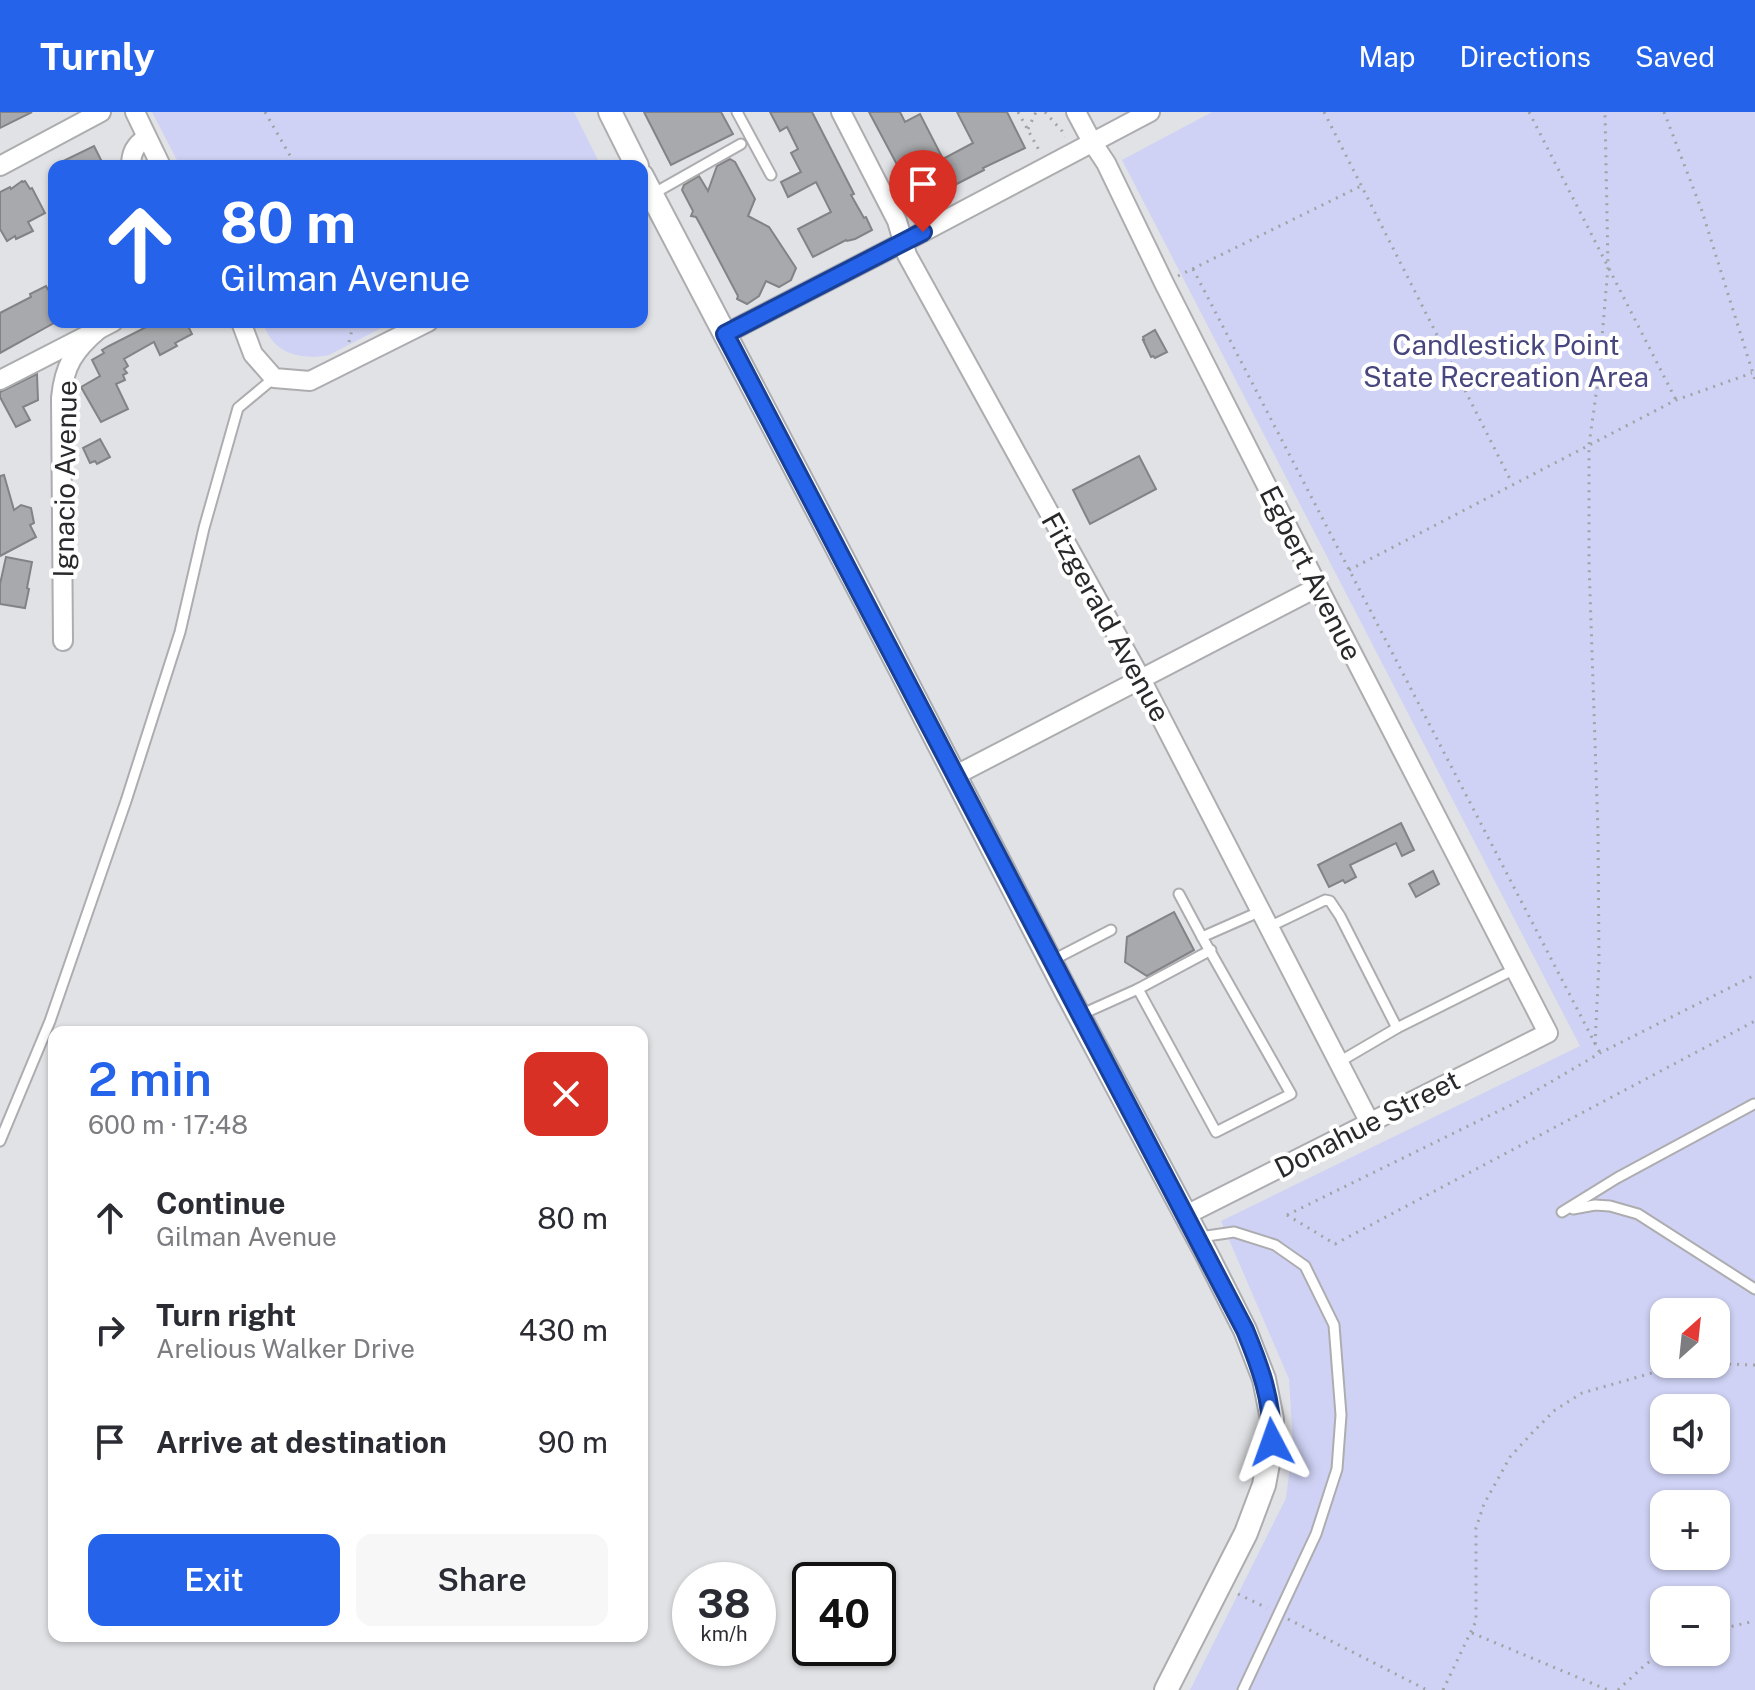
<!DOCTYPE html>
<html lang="en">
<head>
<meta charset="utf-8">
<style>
  body { margin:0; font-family:"Public Sans",sans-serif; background:#f7f7f7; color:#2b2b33; height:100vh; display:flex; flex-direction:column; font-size:30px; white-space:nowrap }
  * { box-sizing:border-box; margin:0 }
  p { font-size:26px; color:#7c7c81 }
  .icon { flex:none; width:44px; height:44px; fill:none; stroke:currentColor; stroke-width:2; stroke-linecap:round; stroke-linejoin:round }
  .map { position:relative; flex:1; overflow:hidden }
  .side { position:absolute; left:48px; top:914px; width:600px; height:616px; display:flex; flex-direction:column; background:#fff; border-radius:16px; box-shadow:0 2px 6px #0004 }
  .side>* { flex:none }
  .banner { position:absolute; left:48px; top:48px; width:600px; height:168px; border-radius:16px; box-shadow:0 2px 6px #0004; background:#2563eb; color:#fff; overflow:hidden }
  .needle { width:52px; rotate:27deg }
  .controls { position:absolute; left:1650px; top:1186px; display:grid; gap:16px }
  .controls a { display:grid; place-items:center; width:80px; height:80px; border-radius:16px; background:#fff; box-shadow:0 2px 6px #0004; font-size:40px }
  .speed { position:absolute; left:672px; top:1450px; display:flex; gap:16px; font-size:40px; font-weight:700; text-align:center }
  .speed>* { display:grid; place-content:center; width:104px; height:104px; border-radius:50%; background:#fff; box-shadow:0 2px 6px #0004; line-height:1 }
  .speed small { font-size:20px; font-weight:400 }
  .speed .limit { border:4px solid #111; border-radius:12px; background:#fff; color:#111 }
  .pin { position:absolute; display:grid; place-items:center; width:68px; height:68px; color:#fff; margin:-82px -34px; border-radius:50% 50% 50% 0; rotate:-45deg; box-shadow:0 0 8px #0007 }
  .pin .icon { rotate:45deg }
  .me { position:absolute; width:88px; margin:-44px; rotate:356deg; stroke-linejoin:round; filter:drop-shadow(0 0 6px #0008) }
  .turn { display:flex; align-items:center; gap:28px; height:168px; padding:0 40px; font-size:36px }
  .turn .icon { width:104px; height:104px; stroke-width:2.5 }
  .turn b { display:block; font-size:56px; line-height:68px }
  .round { display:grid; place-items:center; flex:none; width:84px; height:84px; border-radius:16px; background:#f7f7f7 }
  .headline { display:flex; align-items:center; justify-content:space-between; height:136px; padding:0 40px }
  h1 { font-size:48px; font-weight:600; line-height:60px; color:#2563eb }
  .button { display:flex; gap:16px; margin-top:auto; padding:16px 40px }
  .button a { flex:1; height:92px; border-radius:16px; background:#2563eb; color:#fff; font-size:32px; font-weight:600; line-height:92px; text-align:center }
  .button a+a { background:#f7f7f7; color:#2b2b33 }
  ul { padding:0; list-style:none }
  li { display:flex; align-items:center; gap:24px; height:112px; padding:0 40px }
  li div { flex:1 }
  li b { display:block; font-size:30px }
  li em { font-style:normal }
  header { display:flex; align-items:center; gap:48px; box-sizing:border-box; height:112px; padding:0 40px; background:#2563eb; color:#fff }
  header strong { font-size:38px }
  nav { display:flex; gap:44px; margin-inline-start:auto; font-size:28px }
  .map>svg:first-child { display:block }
  .green { fill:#cfd2f4; fill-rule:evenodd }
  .building { fill:#a8a9ac; stroke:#838386; stroke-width:2 }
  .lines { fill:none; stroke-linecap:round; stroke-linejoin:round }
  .service-casing { stroke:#adadb0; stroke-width:13 }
  .minor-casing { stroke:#adadb0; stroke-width:22 }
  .tertiary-casing { stroke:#adadb0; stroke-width:26 }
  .path { stroke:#a2a3a5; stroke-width:3; stroke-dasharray:2 6; stroke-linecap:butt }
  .service { stroke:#fff; stroke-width:9 }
  .minor { stroke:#fff; stroke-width:18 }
  .tertiary { stroke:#fff; stroke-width:22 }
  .route-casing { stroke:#184099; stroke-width:20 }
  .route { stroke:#2563eb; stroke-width:14 }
  .labels { text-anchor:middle; stroke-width:8; stroke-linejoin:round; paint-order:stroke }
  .park-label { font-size:28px; fill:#47467e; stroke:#fff }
  .street-label { font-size:28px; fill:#29292b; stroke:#fff }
</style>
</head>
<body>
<header>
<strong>Turnly</strong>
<nav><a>Map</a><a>Directions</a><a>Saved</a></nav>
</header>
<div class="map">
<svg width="1755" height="1578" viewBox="0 0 1755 1578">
  <rect width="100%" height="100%" fill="#e1e2e5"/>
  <g class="green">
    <path d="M152 0H574L601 54H180Z"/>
    <path d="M1212 0H1755V1578H1190L1286 1386 1293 1331 1289 1267 1221 1109 1580 934 1122 48ZM1664 1200H1716V1252H1664ZM1664 1296H1716V1348H1664ZM1664 1392H1716V1444H1664ZM1664 1488H1716V1540H1664Z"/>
    <path d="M262 210H393L329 243C310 247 285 245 272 228 268 223 265 216 262 210Z"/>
  </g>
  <g class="building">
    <path d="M0 0H32L0 16Z"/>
    <path d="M644 0H721L733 22 671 53Z"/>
    <path d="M770 0H812L854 82 851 83 864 106 866 105 872 118 855 127 847 129 846 128 813 145 798 117 831 100 816 70 788 85 781 70 801 60 791 41 798 37 787 15 780 19Z"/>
    <path d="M869 0H900L905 10 920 2 943 47 973 31 957 0H1007L1025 36 983 56 984 58 943 79 944 81 919 94Z"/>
    <path d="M94 34 104 54H53Z"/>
    <path d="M730 47 735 50 755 87 748 104 769 115 796 156 791 168 779 175 766 169 759 184 747 192 737 187 738 184 701 114 696 105 691 104 693 99 682 78 684 73 699 64 708 79 717 54Z"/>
    <path d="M22 69 23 70 25 69 30 77 32 76 45 101 28 110 33 119 16 127 15 124 7 129 0 117V80L10 75 11 77Z"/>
    <path d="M46 174 54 188V211L0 241V201L31 185 30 182Z"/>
    <path d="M156 210H186L192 222 175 231 177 234 160 243 154 230 124 247 128 254 124 257 127 261 123 263 125 268 116 272 128 297 101 310 81 275 100 264 92 248 104 241 102 238 109 234Z"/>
    <path d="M1155 218 1167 240 1155 246 1153 244 1151 245 1143 228H1144L1143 225Z"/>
    <path d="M37 262 38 288 23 295 30 308 16 315 0 285V280Z"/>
    <path d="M100 327 110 345 97 352 95 349 90 351 83 336Z"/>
    <path d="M1139 344 1156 377 1090 412 1073 378Z"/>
    <path d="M4 363 14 398 21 393 31 396 34 411 30 413 36 425 0 444V364Z"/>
    <path d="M6 445 32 450 27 476 29 477 25 496 0 492V472Z"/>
    <path d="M1401 711 1414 738 1402 744 1396 731 1350 753 1356 765 1345 771 1343 768 1329 775 1318 753Z"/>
    <path d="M1433 759 1439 772 1416 785 1409 772Z"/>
    <path d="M1174 800 1194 838 1147 864 1125 850 1127 825Z"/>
  </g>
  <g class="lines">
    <g class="service-casing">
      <g id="service">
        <path d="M737 0 771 63"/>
        <path d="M651 83 741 32"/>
        <path d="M1179 782 1202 825 1261 799"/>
        <path d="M1269 815 1325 788 1330 789 1340 804 1397 916 1339 950"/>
        <path d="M1051 849 1111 818"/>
        <path d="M1138 877 1211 838"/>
        <path d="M1080 903 1138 877 1216 1020 1291 982 1202 825"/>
        <path d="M1397 916 1515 857"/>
        <path d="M0 1029 50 909 126 689 180 520 204 416 238 296 274 266"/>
        <path d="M1573 1097 1595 1093 1610 1094 1638 1102 1755 1177"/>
        <path d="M1562 1100 1617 1066 1754 992"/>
        <path d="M1200 1125 1234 1120 1275 1133 1305 1154 1334 1213 1341 1303 1337 1357 1316 1422 1243 1578"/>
      </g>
    </g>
    <g class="minor-casing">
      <g id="minor">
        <path d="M135 0 161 54"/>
        <path d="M841 0 897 109 907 143 1141 567 1370 1011"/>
        <path d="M1076 0 1092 30 1106 51 1164 171 1318 475 1548 921 1186 1103"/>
        <path d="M0 54 101 0"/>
        <path d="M131 54C131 41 135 33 146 26"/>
        <path d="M241 210 253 242 274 266 310 269 428 210"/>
        <path d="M725 222 923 120 1150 0"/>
        <path d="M0 268 113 210"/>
        <path d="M63 529 61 286C64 254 74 238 99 217"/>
        <path d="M956 663 1318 475"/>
      </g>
    </g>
    <g class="tertiary-casing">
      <g id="tertiary">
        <path d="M610 0 637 54"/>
        <path d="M642 64 867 493 1066 879 1207 1143 1245 1218 1264 1267 1272 1307V1330L1264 1373 1246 1421 1166 1578"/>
      </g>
    </g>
    <g class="path">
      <path d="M265 0 296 54"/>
      <path d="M1018 0 1040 40"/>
      <path d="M1045 0 1062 19 1065 25"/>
      <path d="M1324 0 1512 371"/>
      <path d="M1529 0 1676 288"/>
      <path d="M1664 0 1702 99 1755 268"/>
      <path d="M1028 17 1036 0"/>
      <path d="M1193 157 1600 941"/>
      <path d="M1178 164 1361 74"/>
      <path d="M314 210 331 214 345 210"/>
      <path d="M349 230 352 218 350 210"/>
      <path d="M1349 458 1676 288 1752 261"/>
      <path d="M1595 932 1599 851 1598 720 1589 450V333L1599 261 1608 155 1605 0"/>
      <path d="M1287 1103 1335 1132 1755 909"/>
      <path d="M1287 1103 1515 991 1600 941 1755 863"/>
      <path d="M1238 1482 1267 1496"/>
      <path d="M1288 1507 1427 1578"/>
      <path d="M1716 1518 1755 1509"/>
      <path d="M1472 1521 1608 1578"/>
      <path d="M1443 1578 1476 1509V1416L1484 1392 1510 1345 1533 1320 1555 1298 1582 1281 1659 1259 1727 1252 1755 1253"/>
      <path d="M1618 1578 1645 1553 1664 1539"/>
    </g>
    <use href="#service" class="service"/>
    <use href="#minor" class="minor"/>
    <use href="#tertiary" class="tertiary"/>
  </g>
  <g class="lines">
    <g class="route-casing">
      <path id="route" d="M923 120 725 222 1245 1218C1261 1257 1272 1287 1272 1330"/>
    </g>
    <use href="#route" class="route"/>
  </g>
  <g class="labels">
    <g class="park-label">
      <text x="1506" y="243">Candlestick Point<tspan x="1506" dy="32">State Recreation Area</tspan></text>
    </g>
    <g class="street-label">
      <text transform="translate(65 367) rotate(-89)" y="10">Ignacio Avenue</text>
      <text transform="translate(1311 461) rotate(63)" y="10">Egbert Avenue</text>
      <text transform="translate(1106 505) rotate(61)" y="10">Fitzgerald Avenue</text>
      <text transform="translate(1367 1012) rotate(-27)" y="10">Donahue Street</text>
    </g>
  </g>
</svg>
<div class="controls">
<a><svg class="needle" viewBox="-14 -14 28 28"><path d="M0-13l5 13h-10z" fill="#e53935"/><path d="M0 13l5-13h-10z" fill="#7c7c81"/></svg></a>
<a><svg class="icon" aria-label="sound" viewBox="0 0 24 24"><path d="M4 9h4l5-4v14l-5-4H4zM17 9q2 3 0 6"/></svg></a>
<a>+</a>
<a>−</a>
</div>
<div class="speed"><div>38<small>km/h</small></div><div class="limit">40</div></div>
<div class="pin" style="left:923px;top:120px;background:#d93025"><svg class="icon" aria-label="arrive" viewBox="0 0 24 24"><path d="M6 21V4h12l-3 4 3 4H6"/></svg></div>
<svg class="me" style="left:1272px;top:1330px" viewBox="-20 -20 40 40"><path d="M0-17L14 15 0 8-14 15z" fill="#2563eb" stroke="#fff" stroke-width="4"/></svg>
<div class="banner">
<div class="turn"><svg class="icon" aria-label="ahead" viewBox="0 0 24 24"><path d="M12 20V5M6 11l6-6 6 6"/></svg><div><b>80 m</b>Gilman Avenue</div></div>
</div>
<section class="side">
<div class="headline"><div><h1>2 min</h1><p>600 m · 17:48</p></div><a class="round" style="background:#d93025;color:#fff"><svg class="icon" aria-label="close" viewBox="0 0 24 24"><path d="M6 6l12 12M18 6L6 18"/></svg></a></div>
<ul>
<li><svg class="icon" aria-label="ahead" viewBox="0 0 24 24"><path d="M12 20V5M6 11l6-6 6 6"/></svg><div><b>Continue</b><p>Gilman Avenue</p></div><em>80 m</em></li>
<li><svg class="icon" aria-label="right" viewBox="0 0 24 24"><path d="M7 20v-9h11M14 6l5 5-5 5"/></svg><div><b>Turn right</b><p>Arelious Walker Drive</p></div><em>430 m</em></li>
<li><svg class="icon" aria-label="arrive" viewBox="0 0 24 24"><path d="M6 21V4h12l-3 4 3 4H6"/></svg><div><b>Arrive at destination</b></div><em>90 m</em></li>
</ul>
<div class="button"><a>Exit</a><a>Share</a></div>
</section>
</div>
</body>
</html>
